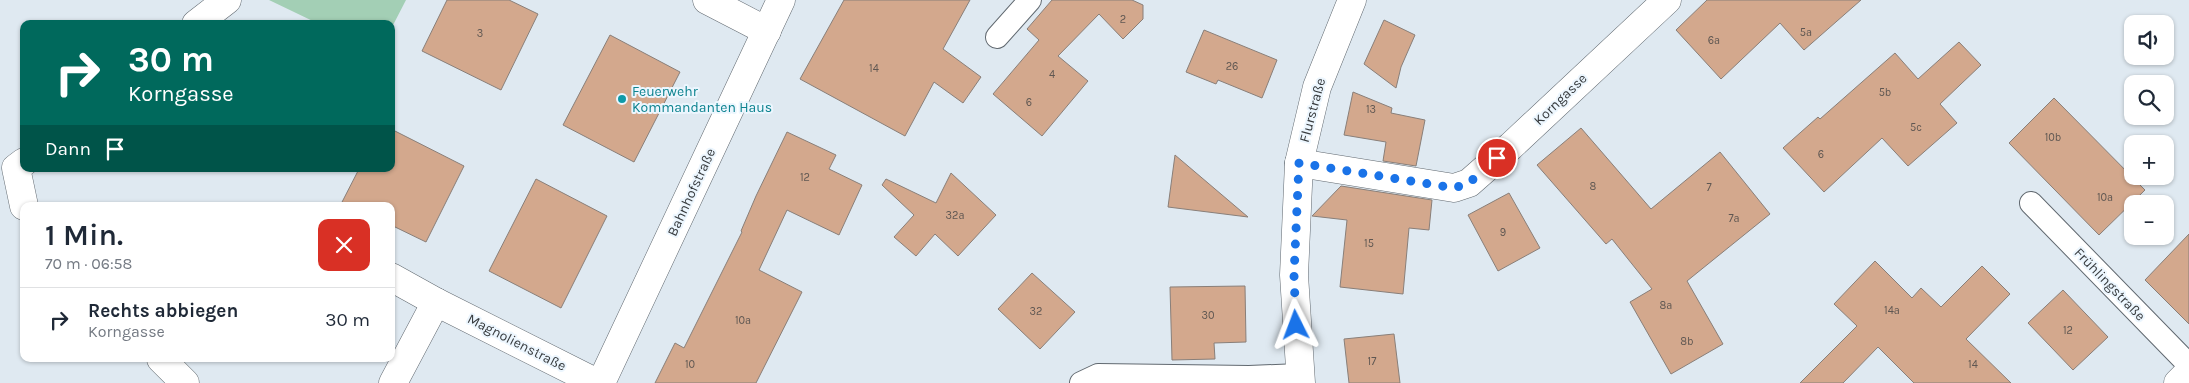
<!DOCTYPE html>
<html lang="de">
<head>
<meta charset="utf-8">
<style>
  body { margin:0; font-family:Karla,sans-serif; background:#f2f2f3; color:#1f2937; height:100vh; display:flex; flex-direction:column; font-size:19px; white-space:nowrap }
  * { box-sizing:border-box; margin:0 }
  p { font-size:16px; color:#747a83 }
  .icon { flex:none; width:28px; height:28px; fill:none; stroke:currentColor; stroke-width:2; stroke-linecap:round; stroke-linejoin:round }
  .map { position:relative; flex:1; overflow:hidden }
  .sheet { position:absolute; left:20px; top:202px; width:375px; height:160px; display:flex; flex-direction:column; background:#fff; border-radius:10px; box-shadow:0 1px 4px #0004 }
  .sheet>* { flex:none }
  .hud { position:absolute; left:20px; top:20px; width:375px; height:152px; border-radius:10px; box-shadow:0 1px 4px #0004; background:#00695c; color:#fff; overflow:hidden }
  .controls { position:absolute; left:2124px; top:15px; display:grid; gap:10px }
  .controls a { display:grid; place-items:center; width:50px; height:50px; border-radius:10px; background:#fff; box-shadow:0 1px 4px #0004; font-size:25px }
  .pin { position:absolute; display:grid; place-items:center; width:42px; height:42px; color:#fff; margin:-21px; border:2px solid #fff; border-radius:50%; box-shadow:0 1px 5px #0007 }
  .me { position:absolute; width:55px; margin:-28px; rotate:357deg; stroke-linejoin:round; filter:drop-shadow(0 0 4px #0008) }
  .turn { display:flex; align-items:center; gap:18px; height:105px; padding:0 25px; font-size:22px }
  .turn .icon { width:65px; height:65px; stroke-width:2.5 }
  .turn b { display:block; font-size:35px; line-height:42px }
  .then { display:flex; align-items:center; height:48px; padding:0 25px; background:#0003; gap:10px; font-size:19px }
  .round { display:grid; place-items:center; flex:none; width:52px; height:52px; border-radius:10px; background:#f2f2f3 }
  .head { display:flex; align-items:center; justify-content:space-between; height:85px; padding:0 25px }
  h1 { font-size:30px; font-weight:600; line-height:38px }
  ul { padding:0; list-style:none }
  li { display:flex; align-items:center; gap:15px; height:65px; padding:0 25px; border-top:1px solid #e0e1e3 }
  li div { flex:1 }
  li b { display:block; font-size:19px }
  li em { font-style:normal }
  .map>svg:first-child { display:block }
  .green { fill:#a3cfb5 }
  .building { fill:#d3a88d; stroke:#897f79 }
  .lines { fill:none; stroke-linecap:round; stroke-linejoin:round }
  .service-casing { stroke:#616970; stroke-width:24 }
  .minor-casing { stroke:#616970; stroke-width:29 }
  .tertiary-casing { stroke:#616970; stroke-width:29 }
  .service { stroke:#fff; stroke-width:22 }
  .minor { stroke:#fff; stroke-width:28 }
  .tertiary { stroke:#fff; stroke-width:28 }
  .route { stroke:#1a73e8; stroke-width:9; stroke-dasharray:0 16.2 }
  .culture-dot { fill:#0f9aa8; stroke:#ecf6fe; stroke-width:2 }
  .labels { text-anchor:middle; stroke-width:4; stroke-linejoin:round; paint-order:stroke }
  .number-label { font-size:11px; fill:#5f5752 }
  .culture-label { font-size:14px; fill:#0d838f; stroke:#ecf6fe; text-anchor:start }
  .street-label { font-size:14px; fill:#383c3f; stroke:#ecf6fe }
</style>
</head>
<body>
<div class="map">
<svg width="2189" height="383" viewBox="0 0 2189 383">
  <rect width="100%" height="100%" fill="#dfe9f1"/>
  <path class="green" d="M269 0H406L391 29V24H319Z"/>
  <g class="building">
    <path d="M447 0H509L538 14 501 90 422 51Z"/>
    <path d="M844 0H970L943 49 981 77 963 103 934 82 905 136 800 79Z"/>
    <path d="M1052 0H1132L1143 5V19L1123 39 1099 14 1058 56 1088 81 1042 136 993 94 1039 40 1027 29Z"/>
    <path d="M1707 0H1861L1804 50 1780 23 1721 79 1676 30Z"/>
    <path d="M1384 20 1415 35 1401 67 1396 88 1364 64Z"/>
    <path d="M1204 30 1277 60 1262 98 1218 80 1216 84 1186 72Z"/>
    <path d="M610 35 680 72 634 162 563 125Z"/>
    <path d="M1959 42 1981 65 1940 104 1957 123 1908 166 1882 138 1824 192 1783 148 1818 117 1820 119 1895 53 1918 79Z"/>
    <path d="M1353 92 1392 108 1391 113 1425 120 1416 166 1383 161 1386 142 1344 135Z"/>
    <path d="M2054 98 2145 190 2099 235 2009 143Z"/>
    <path d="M1581 128 1651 209 1720 152 1770 214 1687 281 1723 344 1671 374 1630 302 1652 289 1612 239 1606 244 1537 165Z"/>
    <path d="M391 129 464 166 426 242 391 225V206H340L359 169H391Z"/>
    <path d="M787 132 836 155 829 169 862 185 839 235 787 210 759 270 802 292 756 383H655L675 343 684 348 742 232 741 231 756 196Z"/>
    <path d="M1175 155 1248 217 1168 207Z"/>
    <path d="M951 173 996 215 958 256 935 234 916 256 894 237 914 215 882 185 886 179 936 203Z"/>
    <path d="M536 179 607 216 561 308 489 271Z"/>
    <path d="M1341 186 1432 200 1429 230 1409 228 1403 294 1340 287 1347 220 1312 216Z"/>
    <path d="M1509 193 1540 248 1498 271 1468 215Z"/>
    <path d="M2189 234V324L2145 280Z"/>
    <path d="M1875 261 1912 298 1921 288 1941 307 1982 266 2010 294 1966 339 2011 383H1914L1878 347 1843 383H1800L1857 326 1834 304Z"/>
    <path d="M1032 273 1075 312 1040 349 998 309Z"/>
    <path d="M1245 286 1246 342 1214 343 1215 359 1172 360 1170 287Z"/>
    <path d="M2063 290 2108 337 2073 370 2028 323Z"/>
    <path d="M1394 334 1400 383H1349L1344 339Z"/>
  </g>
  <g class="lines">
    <g class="service-casing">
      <g id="service">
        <path d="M997 37 1030 0"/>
        <path d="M2031 203 2189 365"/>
        <path d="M1081 383 1098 375 1249 377 1299 375"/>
      </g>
    </g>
    <g class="minor-casing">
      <g id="minor">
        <path d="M707 0 767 31"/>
        <path d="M196 24 227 0"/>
        <path d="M24 162 16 168 24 206"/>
        <path d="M1299 163 1454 188 1469 183 1511 146 1667 0"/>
        <path d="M391 277 436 302"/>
        <path d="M161 359 185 383"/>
        <path d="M393 383 436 302 597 383"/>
        <path d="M1301 383 1294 275 1299 163 1317 87 1352 0"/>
        <path d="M2178 383 2189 372"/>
      </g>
    </g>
    <g class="tertiary-casing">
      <path id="tertiary" d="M601 383 781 0"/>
    </g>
    <use href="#service" class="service"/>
    <use href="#minor" class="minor"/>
    <use href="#tertiary" class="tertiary"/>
  </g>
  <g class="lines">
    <path class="route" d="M1296 325 1294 275 1299 163 1454 188 1469 183 1497 158"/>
  </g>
  <circle class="culture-dot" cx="622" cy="99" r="5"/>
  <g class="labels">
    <g class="number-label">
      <text x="1123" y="23">2</text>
      <text x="1806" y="36">5a</text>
      <text x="480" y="37">3</text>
      <text x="1714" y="44">6a</text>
      <text x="1232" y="70">26</text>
      <text x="874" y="72">14</text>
      <text x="1052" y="78">4</text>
      <text x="1885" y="96">5b</text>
      <text x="1029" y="106">6</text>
      <text x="1371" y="113">13</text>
      <text x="1916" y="131">5c</text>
      <text x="2053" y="141">10b</text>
      <text x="1821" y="158">6</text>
      <text x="805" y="181">12</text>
      <text x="1593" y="190">8</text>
      <text x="1709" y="191">7</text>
      <text x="2105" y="201">10a</text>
      <text x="955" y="219">32a</text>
      <text x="1734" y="222">7a</text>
      <text x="1503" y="236">9</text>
      <text x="1369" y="247">15</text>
      <text x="1666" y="309">8a</text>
      <text x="1892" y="314">14a</text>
      <text x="1036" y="315">32</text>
      <text x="1208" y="319">30</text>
      <text x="743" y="324">10a</text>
      <text x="2068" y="334">12</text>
      <text x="1687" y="345">8b</text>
      <text x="1372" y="365">17</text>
      <text x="690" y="368">10</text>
      <text x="1973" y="368">14</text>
    </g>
    <g class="culture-label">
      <text x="632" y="96">Feuerwehr<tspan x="632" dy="16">Kommandanten Haus</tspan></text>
    </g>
    <g class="street-label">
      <text transform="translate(1560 99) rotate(-44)" y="5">Korngasse</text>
      <text transform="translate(1312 110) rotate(-75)" y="5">Flurstraße</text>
      <text transform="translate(691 192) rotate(-65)" y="5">Bahnhofstraße</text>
      <text transform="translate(2110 284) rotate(46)" y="5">Frühlingstraße</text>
      <text transform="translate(517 342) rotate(27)" y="5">Magnolienstraße</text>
    </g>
  </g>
</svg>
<div class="controls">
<a><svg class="icon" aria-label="sound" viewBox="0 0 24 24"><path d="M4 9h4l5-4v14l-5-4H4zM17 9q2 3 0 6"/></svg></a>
<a><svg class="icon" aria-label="search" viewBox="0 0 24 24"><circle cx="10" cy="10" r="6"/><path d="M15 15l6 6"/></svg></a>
<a>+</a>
<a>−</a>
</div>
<div class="pin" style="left:1497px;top:158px;background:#d93025"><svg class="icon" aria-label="arrive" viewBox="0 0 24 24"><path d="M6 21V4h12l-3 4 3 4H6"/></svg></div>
<svg class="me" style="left:1296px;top:325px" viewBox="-20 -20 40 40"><path d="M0-17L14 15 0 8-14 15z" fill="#1a73e8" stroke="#fff" stroke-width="4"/></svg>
<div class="hud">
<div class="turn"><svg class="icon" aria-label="right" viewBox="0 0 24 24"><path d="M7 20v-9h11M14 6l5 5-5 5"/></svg><div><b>30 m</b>Korngasse</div></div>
<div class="then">Dann<svg class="icon" aria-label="arrive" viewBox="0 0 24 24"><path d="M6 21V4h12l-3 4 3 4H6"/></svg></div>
</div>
<section class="sheet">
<div class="head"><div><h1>1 Min.</h1><p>70 m · 06:58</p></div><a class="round" style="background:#d93025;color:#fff"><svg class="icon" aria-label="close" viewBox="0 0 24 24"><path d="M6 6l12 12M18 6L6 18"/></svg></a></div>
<ul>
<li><svg class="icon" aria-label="right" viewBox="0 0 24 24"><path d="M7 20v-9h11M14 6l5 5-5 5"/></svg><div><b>Rechts abbiegen</b><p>Korngasse</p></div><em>30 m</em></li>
</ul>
</section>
</div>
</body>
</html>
